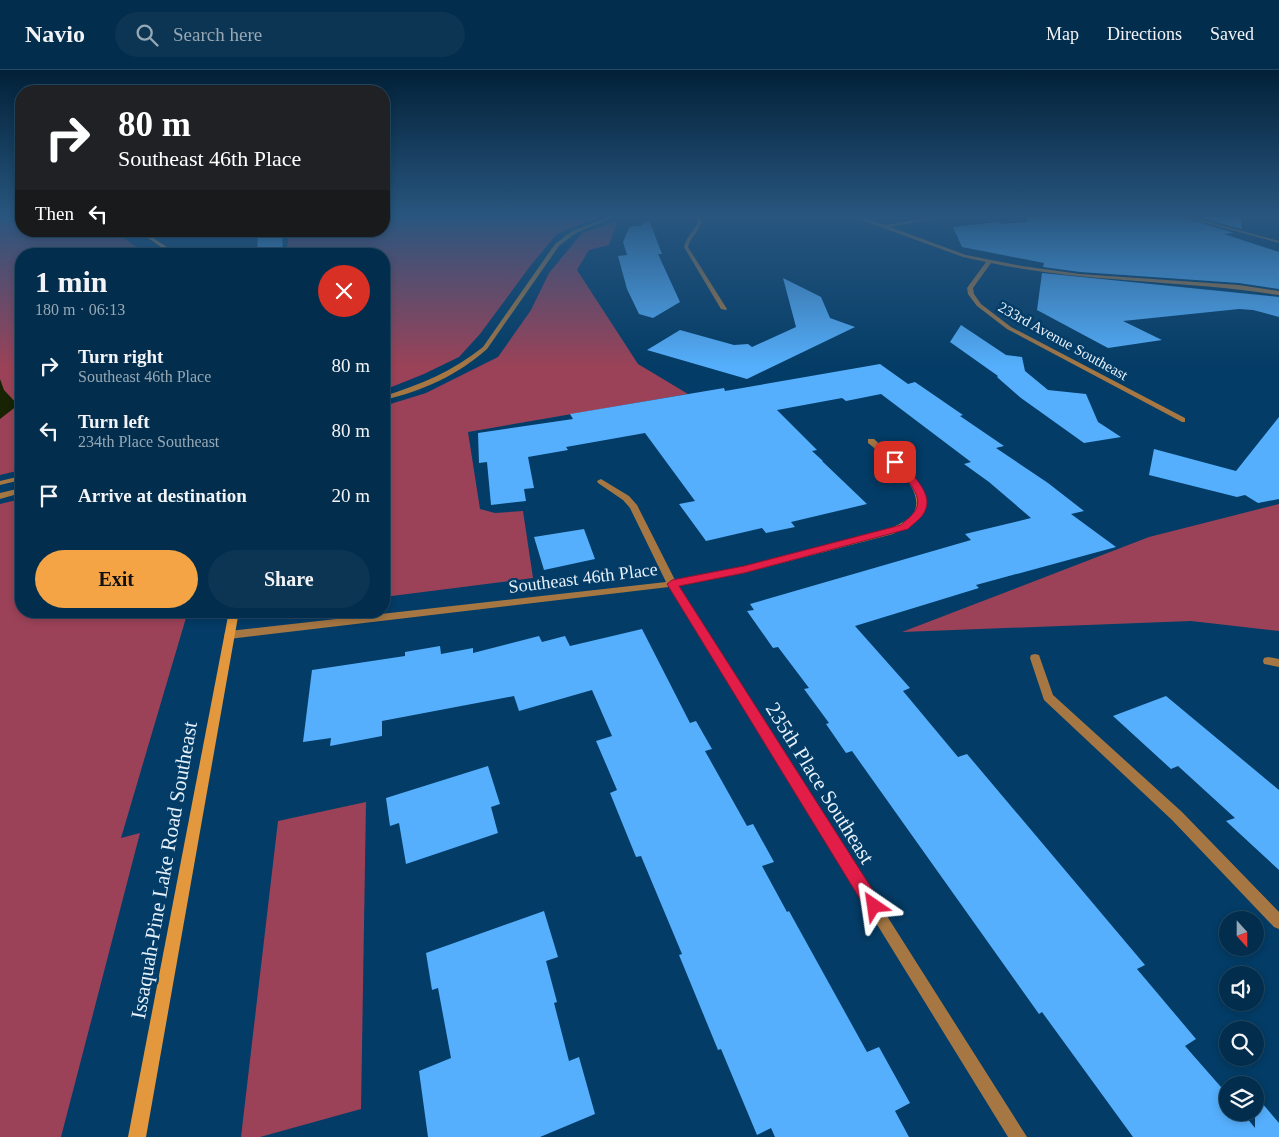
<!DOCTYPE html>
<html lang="en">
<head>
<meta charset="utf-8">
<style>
  body { margin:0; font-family:"Times New Roman",serif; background:#0c3553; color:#f1f3f6; height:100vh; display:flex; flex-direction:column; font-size:19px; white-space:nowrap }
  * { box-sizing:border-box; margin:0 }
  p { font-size:16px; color:#96a8b5 }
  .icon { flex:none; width:28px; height:28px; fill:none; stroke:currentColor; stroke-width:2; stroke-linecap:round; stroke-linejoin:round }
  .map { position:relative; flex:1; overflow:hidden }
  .drawer { position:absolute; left:15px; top:178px; width:375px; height:370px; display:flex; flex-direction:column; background:#022d4c; border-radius:20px; box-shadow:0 2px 8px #0003,0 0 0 1px #234964 }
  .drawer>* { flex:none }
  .banner { position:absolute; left:15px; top:15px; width:375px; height:152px; border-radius:20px; box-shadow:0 2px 8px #0003,0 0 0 1px #234964; background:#202124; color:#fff; overflow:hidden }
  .needle { width:32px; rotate:159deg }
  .fabs { position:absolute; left:1219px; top:841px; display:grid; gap:10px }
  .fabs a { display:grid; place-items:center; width:45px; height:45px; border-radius:50%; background:#022d4c; box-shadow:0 2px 8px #0003,0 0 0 1px #234964; font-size:25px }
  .pin { position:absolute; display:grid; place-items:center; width:42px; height:42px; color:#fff; margin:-21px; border-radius:10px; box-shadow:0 2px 8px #0006 }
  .me { position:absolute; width:55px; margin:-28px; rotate:328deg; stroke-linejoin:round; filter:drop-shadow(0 0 4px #0008) }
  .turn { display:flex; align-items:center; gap:18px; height:105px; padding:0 20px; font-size:22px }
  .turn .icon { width:65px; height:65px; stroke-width:2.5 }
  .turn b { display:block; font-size:35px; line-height:42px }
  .then { display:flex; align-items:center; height:48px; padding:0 20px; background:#0003; gap:10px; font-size:19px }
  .round { display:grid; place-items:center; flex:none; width:52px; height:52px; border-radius:26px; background:#0c3553 }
  .summary { display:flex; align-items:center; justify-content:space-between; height:85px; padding:0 20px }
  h1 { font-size:30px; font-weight:700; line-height:38px }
  .action { display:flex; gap:10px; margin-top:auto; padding:10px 20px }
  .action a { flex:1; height:58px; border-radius:30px; background:#f4a444; color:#111; font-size:20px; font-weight:700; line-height:58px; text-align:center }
  .action a+a { background:#0c3553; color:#f1f3f6 }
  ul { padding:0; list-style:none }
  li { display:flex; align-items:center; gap:15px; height:65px; padding:0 20px }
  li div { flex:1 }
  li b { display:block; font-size:19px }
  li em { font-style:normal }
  header { display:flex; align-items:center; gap:30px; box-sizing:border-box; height:70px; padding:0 25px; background:#022d4c; border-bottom:1px solid #234964 }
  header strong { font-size:24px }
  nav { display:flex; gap:28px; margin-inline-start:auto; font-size:18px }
  .search { width:350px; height:45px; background:#0c3553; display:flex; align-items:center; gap:12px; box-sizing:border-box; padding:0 18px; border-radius:28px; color:#96a8b5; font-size:19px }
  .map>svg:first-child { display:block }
  .green { fill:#9b4258 }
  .water { fill:#172302 }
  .building { fill:#55affc }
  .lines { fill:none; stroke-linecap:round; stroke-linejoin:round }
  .minor { fill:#a67743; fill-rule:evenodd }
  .secondary { fill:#e3983d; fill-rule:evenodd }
  .route { fill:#e11d48; stroke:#92132f }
  .labels { text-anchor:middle; stroke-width:5; stroke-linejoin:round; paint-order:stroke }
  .far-street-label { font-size:15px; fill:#e5f0fa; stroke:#033c66 }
  .street-label { font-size:18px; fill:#e5f0fa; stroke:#033c66 }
  .near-street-label { font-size:21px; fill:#e5f0fa; stroke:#033c66 }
</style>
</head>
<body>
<header>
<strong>Navio</strong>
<div class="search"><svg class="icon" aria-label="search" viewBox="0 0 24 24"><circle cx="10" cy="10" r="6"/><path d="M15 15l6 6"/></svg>Search here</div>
<nav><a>Map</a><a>Directions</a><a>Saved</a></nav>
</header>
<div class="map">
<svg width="1279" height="1067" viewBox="0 0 1279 1067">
  <rect width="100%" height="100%" fill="#033c66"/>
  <g class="green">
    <path d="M0 147H21V161H114L146 184H21V400L0 405Z"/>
    <path d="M384 147H600L557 164 531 195 480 264 459 287 424 304 384 320V184H286L288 171 287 161H315L317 168H339L333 161H384Z"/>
    <path d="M618 150 609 175 589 180 577 200 638 294 688 324 468 362 480 439 495 443 523 441 533 508 384 527V336L426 323 498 287 531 240 549 203 582 163Z"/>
    <path d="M21 429V541H188L121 768 140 763 61 1067H0V434Z"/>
    <path d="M1279 434V561L1191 551 902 562 1149 467Z"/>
    <path d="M366 732 361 1039 260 1067H241L278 751Z"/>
  </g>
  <path class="water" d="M0 309 4 320 18 335 0 349Z"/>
  <g class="building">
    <path d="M1028 147H1181L1234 163 1224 164 1279 182V219L1239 213 1080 202 1043 197 1044 193 962 177 953 157 998 152 1004 154 1027 152Z"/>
    <path d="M1199 147H1241L1242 159Z"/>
    <path d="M649 150 662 184H658L680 232 653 248 639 244 627 219 618 186 627 185 623 172 629 158 632 156H640Z"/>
    <path d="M258 161H282L283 184H257Z"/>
    <path d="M1042 203 1279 227V247L1253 240 1239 239 1123 251 1162 270 1108 278 1037 240Z"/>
    <path d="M783 208 821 227 830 248 855 257 747 309 647 280 680 260 734 275 748 274 752 277 796 257Z"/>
    <path d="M961 255 1006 285 1022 287 1025 301 1048 320 1086 324 1098 352 1121 367 1084 373 1021 328 997 307 998 306 950 272Z"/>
    <path d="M880 294 908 314 915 312 963 345 960 346 1004 376 996 378 1048 413 1084 441 1071 444 1116 477 976 515 979 518 855 556 910 618 903 621 958 687 967 684 1145 895 1137 899 1196 969 1185 976 1228 1025V1042H1242L1255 1058V1025L1279 1053V1067H1133L1042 942 1039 944 852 681 846 683 826 654 829 653 804 619 809 618 778 577 773 578 747 541 754 540 750 534 971 470 965 464 1031 448 989 412 964 394 971 392 881 324 846 331 842 328 777 340 817 380 812 381 823 391H822L867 434 791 452 795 457 766 463 762 458 706 471 679 434 695 431 645 363 566 377 568 380 528 387 534 418 524 419 526 431 491 435 487 392 479 393 478 363 573 349 570 344 724 318 725 321Z"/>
    <path d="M1279 347V429L1258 433 1245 425 1237 427 1149 405 1154 379 1236 401Z"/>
    <path d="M584 459 595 489 544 500 534 467Z"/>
    <path d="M642 559 690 653 696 651 712 679 705 681 747 756 753 754 774 792 762 796 787 842 789 841 867 982 879 977 910 1033 895 1041 909 1067H775L771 1058 757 1065 721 979 718 980 679 885 682 884 641 786 636 787 610 723 617 720 596 671 612 666 592 620 519 641 514 626 382 651V666L330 676 331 668 303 672 312 600 405 586V582L440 576 441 584 473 578V583L539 566 542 572 565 566 570 576Z"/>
    <path d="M1166 626 1279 720V800L1226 751 1235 748 1178 696 1171 699 1113 646Z"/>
    <path d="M488 696 500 734 491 737 498 763 406 794 399 753 390 756 386 728Z"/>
    <path d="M544 841 558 887 546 891 557 932 554 933 569 991 579 987 595 1044 540 1067H428L419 1001 451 988 438 918 432 920 426 883Z"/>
  </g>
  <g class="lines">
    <g class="minor">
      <path d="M608 147H615L576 163 559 176 487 279C458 305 422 321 384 330V326C420 315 453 301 483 277L555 174 572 161Z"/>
      <path d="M695 147H699L702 151C700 161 690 167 688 177L727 239 726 240 721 239 684 177C686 167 695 161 698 151Z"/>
      <path d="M853 147H860L885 155 933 147H944L890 157 966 185 1022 196 1080 204 1239 215 1279 221V225C1183 210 1087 213 991 193L973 218 974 224 981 234 1011 257 1185 348V352H1182L1007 259 977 236 968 224 967 218 986 192 963 187Z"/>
      <path d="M1183 147H1191L1279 171V173Z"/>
      <path d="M868 369H874C889 383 938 420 922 444 914 454 904 458 893 464L744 503 678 516 1027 1067H1008L669 517 229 569 224 565 229 561 666 512 630 438 623 430 598 413 597 411 601 409 629 426 637 435 675 510 744 497 887 460C896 455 911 451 915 440 924 416 884 386 868 373Z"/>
      <path d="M21 406V410L0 415V411Z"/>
      <path d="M21 418V423L0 429V423Z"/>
      <path d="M1035 584 1039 585 1040 588 1053 625 1182 742 1279 842V859L1274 857 1172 750 1044 630 1030 588 1031 585Z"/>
      <path d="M1268 587 1279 589V597L1264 594 1263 591 1264 588Z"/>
    </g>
    <g class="secondary">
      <path d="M138 161H143L177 184H171Z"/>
      <path d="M229 541H239L146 1067H128Z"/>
    </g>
  </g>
  <linearGradient id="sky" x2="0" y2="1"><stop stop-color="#022138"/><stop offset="0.49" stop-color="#28567f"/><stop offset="1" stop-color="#28567f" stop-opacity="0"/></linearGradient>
  <rect width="1279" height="297" fill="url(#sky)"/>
  <path class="route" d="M892 390H898C908 400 932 421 926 438 924 447 914 453 908 459L744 503 679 516 879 830 882 836 879 842 874 844 868 842 667 514 672 510 744 496 901 455C906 450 914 445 917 437 922 422 901 404 892 394Z"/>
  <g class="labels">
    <g class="far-street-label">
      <text transform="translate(1063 271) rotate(29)" y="5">233rd Avenue Southeast</text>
    </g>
    <g class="street-label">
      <text transform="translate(583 508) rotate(-7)" y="6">Southeast 46th Place</text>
    </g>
    <g class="near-street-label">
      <text transform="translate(820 713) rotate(58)" y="7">235th Place Southeast</text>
      <text transform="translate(164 800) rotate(-80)" y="7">Issaquah-Pine Lake Road Southeast</text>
    </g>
  </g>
</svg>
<div class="fabs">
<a><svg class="needle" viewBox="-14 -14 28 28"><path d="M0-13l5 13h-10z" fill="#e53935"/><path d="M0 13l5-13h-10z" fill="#96a8b5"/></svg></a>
<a><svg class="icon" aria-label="sound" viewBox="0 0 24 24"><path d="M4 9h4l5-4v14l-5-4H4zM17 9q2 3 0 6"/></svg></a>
<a><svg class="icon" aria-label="search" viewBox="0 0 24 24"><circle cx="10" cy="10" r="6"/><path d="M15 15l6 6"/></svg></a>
<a><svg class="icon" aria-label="layers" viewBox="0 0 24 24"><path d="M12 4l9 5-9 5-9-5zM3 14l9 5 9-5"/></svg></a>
</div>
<div class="pin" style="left:895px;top:392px;background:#d93025"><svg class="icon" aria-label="arrive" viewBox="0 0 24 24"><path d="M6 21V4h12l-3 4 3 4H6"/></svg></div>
<svg class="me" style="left:874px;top:836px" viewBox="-20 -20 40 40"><path d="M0-17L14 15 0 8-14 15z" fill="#e11d48" stroke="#fff" stroke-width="4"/></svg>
<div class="banner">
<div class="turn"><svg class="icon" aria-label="right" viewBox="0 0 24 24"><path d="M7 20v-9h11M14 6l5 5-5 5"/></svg><div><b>80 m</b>Southeast 46th Place</div></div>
<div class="then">Then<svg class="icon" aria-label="left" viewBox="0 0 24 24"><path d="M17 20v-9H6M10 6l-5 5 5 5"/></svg></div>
</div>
<section class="drawer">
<div class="summary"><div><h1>1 min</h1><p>180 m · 06:13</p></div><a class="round" style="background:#d93025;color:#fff"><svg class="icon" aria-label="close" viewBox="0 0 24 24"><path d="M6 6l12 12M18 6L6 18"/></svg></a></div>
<ul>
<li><svg class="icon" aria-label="right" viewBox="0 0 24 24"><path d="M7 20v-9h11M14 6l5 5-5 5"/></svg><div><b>Turn right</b><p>Southeast 46th Place</p></div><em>80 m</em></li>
<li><svg class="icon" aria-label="left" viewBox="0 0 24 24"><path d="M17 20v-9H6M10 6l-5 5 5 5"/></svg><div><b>Turn left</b><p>234th Place Southeast</p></div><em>80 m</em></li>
<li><svg class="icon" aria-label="arrive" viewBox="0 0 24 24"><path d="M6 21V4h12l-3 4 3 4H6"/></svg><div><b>Arrive at destination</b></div><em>20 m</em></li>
</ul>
<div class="action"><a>Exit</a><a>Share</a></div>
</section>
</div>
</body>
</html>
